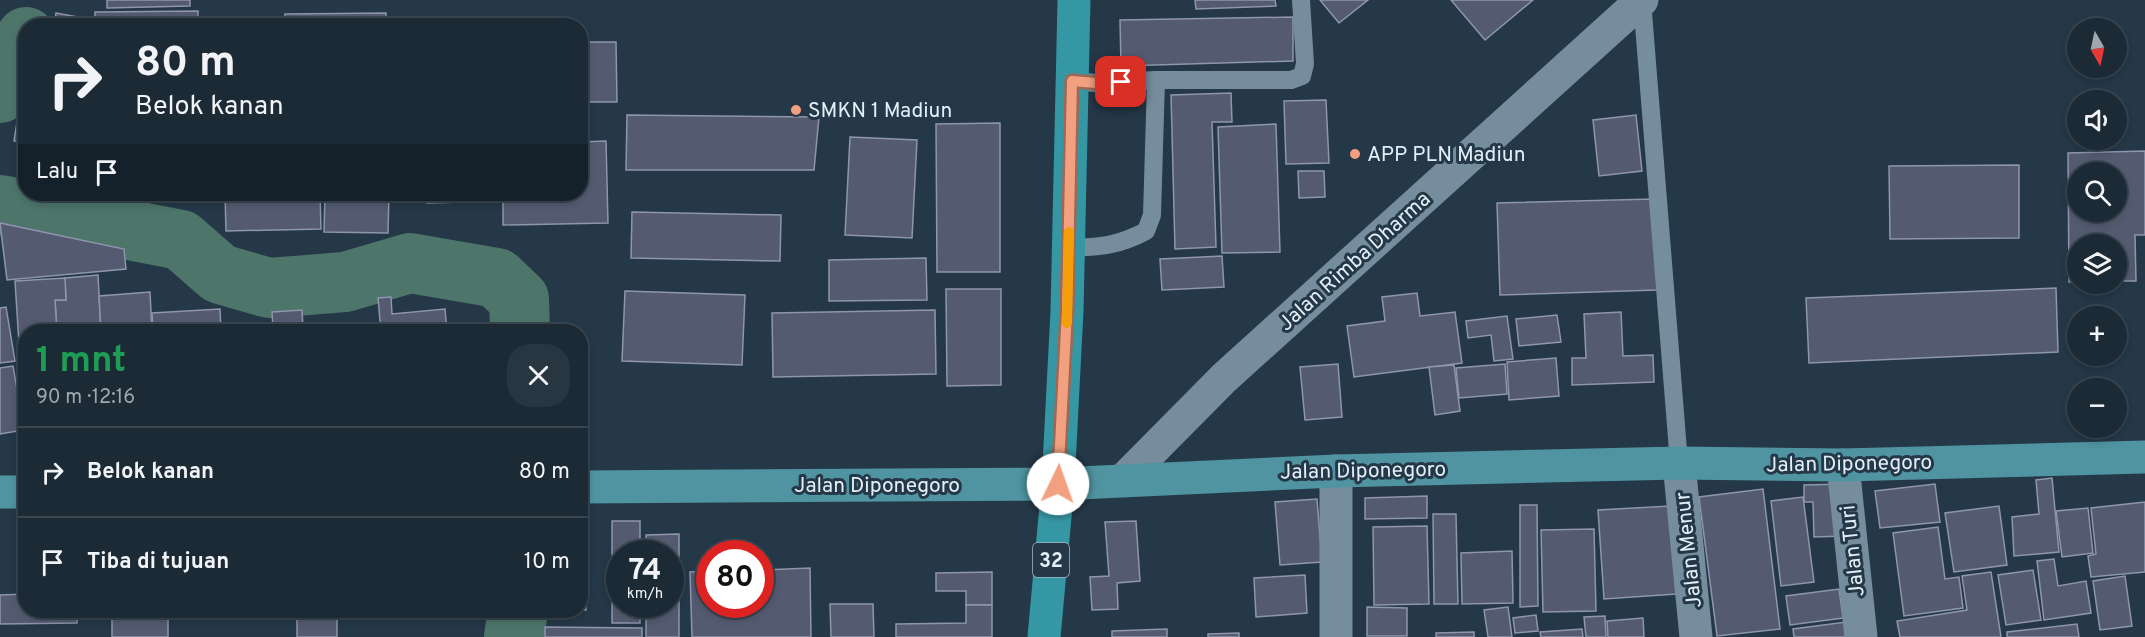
<!DOCTYPE html>
<html lang="id">
<head>
<meta charset="utf-8">
<style>
  body { margin:0; font-family:Overpass,sans-serif; background:#283641; color:#f1f3f6; height:100vh; display:flex; flex-direction:column; font-size:22px; white-space:nowrap }
  * { box-sizing:border-box; margin:0 }
  p { font-size:20px; color:#a0a7ad }
  .icon { flex:none; width:33px; height:33px; fill:none; stroke:currentColor; stroke-width:2; stroke-linecap:round; stroke-linejoin:round }
  .map { position:relative; flex:1; overflow:hidden }
  .details { position:absolute; left:18px; top:324px; width:570px; height:294px; display:flex; flex-direction:column; background:#1b2a35; border-radius:24px; box-shadow:0 3px 9px #0003,0 0 0 2px #394650 }
  .details>* { flex:none }
  .banner { position:absolute; left:18px; top:18px; width:570px; height:183px; border-radius:24px; box-shadow:0 3px 9px #0003,0 0 0 2px #394650; background:#1b2a35; color:#f1f3f6; overflow:hidden }
  .needle { width:39px; rotate:171deg }
  .controls { position:absolute; left:2067px; top:18px; display:grid; gap:12px }
  .controls a { display:grid; place-items:center; width:60px; height:60px; border-radius:50%; background:#1b2a35; box-shadow:0 3px 9px #0003,0 0 0 2px #394650; font-size:30px }
  .speed { position:absolute; left:606px; top:540px; display:flex; gap:12px; font-size:30px; font-weight:700; text-align:center }
  .speed>* { display:grid; place-content:center; width:78px; height:78px; border-radius:50%; background:#1b2a35; box-shadow:0 3px 9px #0003,0 0 0 2px #394650; line-height:1 }
  .speed small { font-size:15px; font-weight:400 }
  .speed .limit { border:9px solid #d22; background:#fff; color:#111 }
  .pin { position:absolute; display:grid; place-items:center; width:51px; height:51px; color:#fff; margin:-26px; border-radius:12px; box-shadow:0 3px 9px #0006 }
  .me { position:absolute; width:66px; margin:-33px; rotate:3deg; stroke-linejoin:round; filter:drop-shadow(0 0 4px #0008) }
  .turn { display:flex; align-items:center; gap:21px; height:126px; padding:0 18px; font-size:27px }
  .turn .icon { width:78px; height:78px; stroke-width:2.5 }
  .turn b { display:block; font-size:42px; line-height:51px }
  .then { display:flex; align-items:center; height:57px; padding:0 18px; background:#0003; gap:12px; font-size:22px }
  .round { display:grid; place-items:center; flex:none; width:63px; height:63px; border-radius:24px; background:#283641 }
  .overview { display:flex; align-items:center; justify-content:space-between; height:102px; padding:0 18px }
  h1 { font-size:36px; font-weight:700; line-height:45px; color:#1e9e55 }
  ul { padding:0; list-style:none }
  li { display:flex; align-items:center; gap:18px; height:90px; padding:0 18px; border-top:2px solid #394650 }
  li div { flex:1 }
  li b { display:block; font-size:22px }
  li em { font-style:normal }
  .map>svg:first-child { display:block }
  .lines { fill:none; stroke-linecap:round; stroke-linejoin:round }
  .river { stroke:#4d756a; stroke-width:60 }
  .building { fill:#545b71; stroke:#8e95ad; stroke-width:1.5; fill-rule:evenodd }
  .lane { stroke:#768d9d; stroke-width:18 }
  .street { stroke:#768d9d; stroke-width:33 }
  .secondary { stroke:#768d9d; stroke-width:33 }
  .primary { stroke:#5093a1; stroke-width:33 }
  .highway { stroke:#3697a4; stroke-width:33 }
  .route-casing { stroke:#9e6854; stroke-width:15 }
  .route { stroke:#f3a081; stroke-width:10 }
  .slow { stroke:#f59e0b; stroke-width:10 }
  .poi-dot { fill:#f3a081; stroke:#243847; stroke-width:2 }
  .labels { text-anchor:middle; stroke-width:6; stroke-linejoin:round; paint-order:stroke }
  .shield { fill:#243847; stroke:#a9b8c3; stroke-width:1.5 }
  .shield-label { font-size:20px; font-weight:bold; fill:#e2eff8 }
  .poi-label { font-size:21px; fill:#e2eff8; stroke:#243847; text-anchor:start }
  .street-label { font-size:21px; fill:#e2eff8; stroke:#243847 }
</style>
</head>
<body>
<div class="map">
<svg width="2145" height="637" viewBox="0 0 2145 637">
  <rect width="100%" height="100%" fill="#243847"/>
  <g class="lines">
    <g class="river">
      <path d="M0 93 26 37"/>
      <path d="M0 205 181 240 220 274 269 288 345 282 410 263 497 278 519 299 520 332"/>
      <path d="M514 637 518 610"/>
    </g>
  </g>
  <g class="building">
    <path d="M107 0H190V6L107 8Z"/>
    <path d="M1195 0H1275L1276 6 1196 9Z"/>
    <path d="M1320 0H1368L1339 23Z"/>
    <path d="M1451 0H1533L1485 40Z"/>
    <path d="M198 11V26H95V12Z"/>
    <path d="M56 13 84 18 83 26H54Z"/>
    <path d="M386 13V26H285V14Z"/>
    <path d="M1293 17V61L1121 66 1120 20Z"/>
    <path d="M580 42H616L617 102H580Z"/>
    <path d="M1231 93 1232 122H1212L1216 247 1175 249 1171 95Z"/>
    <path d="M1326 100 1329 163 1286 164 1284 101Z"/>
    <path d="M20 103 26 104V143L14 141Z"/>
    <path d="M627 115 819 117 814 170H626Z"/>
    <path d="M1636 115 1642 171 1599 176 1593 120Z"/>
    <path d="M1000 123V272H937L936 124Z"/>
    <path d="M1276 124 1280 252 1222 253 1218 127Z"/>
    <path d="M850 137 917 140 912 238 845 235Z"/>
    <path d="M606 141 608 223 503 225V194H580V142Z"/>
    <path d="M2145 151V235H2135L2136 281H2116V244H2078V282H2069L2068 153ZM2078 172H2116V212H2078Z"/>
    <path d="M2019 165V238L1890 239 1889 166Z"/>
    <path d="M1298 171H1324L1325 197 1299 198Z"/>
    <path d="M225 194H320L321 229 226 231Z"/>
    <path d="M325 194H389L388 233 324 232Z"/>
    <path d="M426 194H502V201L427 203Z"/>
    <path d="M1654 199 1657 290 1500 295 1497 203Z"/>
    <path d="M632 212 781 215 780 261 631 258Z"/>
    <path d="M0 223 124 249 126 269 7 280Z"/>
    <path d="M1222 256 1224 287 1162 290 1160 259Z"/>
    <path d="M926 258 927 300 829 301V260Z"/>
    <path d="M98 275 101 332H57L55 300H66L65 278Z"/>
    <path d="M65 278 66 300H55L57 332H26V374L21 375 15 281Z"/>
    <path d="M2056 288 2058 352 1809 363 1806 298Z"/>
    <path d="M946 289H1001V385L947 386Z"/>
    <path d="M625 291 745 295 742 365 622 361Z"/>
    <path d="M150 292 152 332H101L99 296Z"/>
    <path d="M1417 293 1420 316 1455 312 1462 363 1354 377 1347 326 1385 321 1382 297Z"/>
    <path d="M391 297 392 314 445 309 447 332H381L378 298Z"/>
    <path d="M6 307 15 361 0 363V308Z"/>
    <path d="M220 309 221 332H153L152 313Z"/>
    <path d="M302 310 303 328 273 329 272 312Z"/>
    <path d="M935 310 936 374 773 377 772 313Z"/>
    <path d="M1621 312 1623 356 1653 355 1654 382 1572 385V358H1586L1584 314Z"/>
    <path d="M1557 315 1561 342 1519 346 1516 319Z"/>
    <path d="M1507 316 1513 359 1494 361 1491 335 1468 338 1466 321Z"/>
    <path d="M327 326V332H263V330Z"/>
    <path d="M1556 358 1559 396 1509 400 1507 362Z"/>
    <path d="M1338 364 1342 417 1305 420 1300 367Z"/>
    <path d="M1505 364 1507 394 1459 398 1456 368Z"/>
    <path d="M1454 365 1460 411 1435 415 1429 367Z"/>
    <path d="M13 366 24 430 0 434V368Z"/>
    <path d="M2052 478 2059 552 2014 556 2012 517 2039 514 2036 480Z"/>
    <path d="M1843 484 1844 536 1814 537 1813 502H1804V485Z"/>
    <path d="M1935 484 1940 522 1880 528 1875 491Z"/>
    <path d="M1763 489 1780 629 1717 636 1699 497Z"/>
    <path d="M1427 496V518L1365 519V498Z"/>
    <path d="M1803 497 1814 582 1781 586 1771 501Z"/>
    <path d="M1317 499 1322 562 1280 565 1275 502Z"/>
    <path d="M2145 502V572L2091 577 2088 556 2096 554 2091 508Z"/>
    <path d="M1520 505H1537L1538 606 1520 607Z"/>
    <path d="M1670 506 1676 594 1604 599 1598 510Z"/>
    <path d="M1999 506 2007 565 1954 572 1945 513Z"/>
    <path d="M2088 508 2093 553 2062 557 2056 511Z"/>
    <path d="M1433 514H1456L1458 604H1434Z"/>
    <path d="M612 521H640V554H620V604H640V623H612Z"/>
    <path d="M1136 521 1140 581 1117 583 1118 609 1092 610 1090 577 1109 576 1105 522Z"/>
    <path d="M1427 526 1429 604 1374 605 1373 527Z"/>
    <path d="M1938 527 1945 579 1959 577 1963 608 1904 616 1893 533Z"/>
    <path d="M1594 529 1596 611 1543 612 1541 530Z"/>
    <path d="M679 534V637H646V604H670V554H646V535Z"/>
    <rect x="580" y="545" width="6" height="65"/>
    <path d="M1512 551 1513 603 1462 604 1461 553Z"/>
    <path d="M2054 559 2058 586 2086 581 2091 613 2044 620 2037 561Z"/>
    <path d="M810 568 811 637H692L690 572 710 571V604H760V570Z"/>
    <path d="M2033 570 2041 620 2006 625 1998 575Z"/>
    <path d="M992 572V605H966V591H936V573Z"/>
    <path d="M1991 572 2001 637H1900L1897 621 1967 610 1962 576Z"/>
    <path d="M1305 575 1307 613 1256 617 1254 578Z"/>
    <path d="M2125 576 2132 626 2100 630 2093 581Z"/>
    <path d="M1839 589 1843 618 1790 625 1786 596Z"/>
    <path d="M26 594V610H77V623L0 624V595Z"/>
    <path d="M830 604H873L874 637H831Z"/>
    <path d="M966 605H992V637H896V624L966 623Z"/>
    <path d="M1367 607 1407 608V636H1367Z"/>
    <path d="M1508 607 1512 637H1488L1484 610Z"/>
    <rect x="297" y="610" width="40" height="27"/>
    <path d="M168 615V637H112V616Z"/>
    <path d="M1536 615 1538 631 1515 633 1513 618Z"/>
    <path d="M1605 616 1606 637H1586L1584 617Z"/>
    <path d="M1643 618 1644 637H1608L1607 621Z"/>
    <path d="M1846 622 1848 637H1794L1793 629Z"/>
    <path d="M2077 624 2079 637H2007V632Z"/>
    <path d="M545 627 642 628V637H545Z"/>
    <path d="M1167 629V637H1112V631Z"/>
    <path d="M1582 629 1583 637H1541L1540 632Z"/>
    <path d="M1474 632V637H1436V633Z"/>
    <path d="M1239 633V637H1208V634Z"/>
  </g>
  <g class="lines">
    <g class="lane">
      <path d="M1642 0 1679 463"/>
      <path d="M1072 81 1096 83 1156 80H1291L1302 76 1305 64 1301 0"/>
      <path d="M1068 248C1100 247 1118 246 1146 231L1152 215 1156 80"/>
    </g>
    <g class="street">
      <path d="M1679 463 1696 637"/>
      <path d="M1843 465 1861 637"/>
    </g>
    <g class="secondary">
      <path d="M1336 471V637"/>
      <path d="M1123 480 1224 378 1642 0"/>
    </g>
    <g class="primary">
      <path d="M580 487 1058 484 1336 471 1679 463 1843 465 2145 457"/>
      <path d="M0 492H26"/>
    </g>
    <path class="highway" d="M1044 637 1058 484 1067 311 1074 0"/>
  </g>
  <g class="lines">
    <g class="route-casing">
      <path id="route" d="M1058 484 1067 311 1072 81 1096 83 1121 82"/>
    </g>
    <use href="#route" class="route"/>
    <path class="slow" d="M1067 323 1069 232"/>
  </g>
  <g class="poi-dot">
    <circle cx="796" cy="110" r="6"/>
    <circle cx="1355" cy="154" r="6"/>
  </g>
  <g class="labels">
    <rect class="shield" x="1033" y="543" width="36" height="34" rx="4.5"/>
    <g class="shield-label">
      <text x="1051" y="567">32</text>
    </g>
    <g class="poi-label">
      <text x="808" y="117">SMKN 1 Madiun</text>
      <text x="1367" y="161">APP PLN Madiun</text>
    </g>
    <g class="street-label">
      <text transform="translate(1354 261) rotate(-42)" y="7">Jalan Rimba Dharma</text>
      <text transform="translate(1849 463) rotate(-1)" y="7">Jalan Diponegoro</text>
      <text transform="translate(1363 470) rotate(-1)" y="7">Jalan Diponegoro</text>
      <text x="877" y="492">Jalan Diponegoro</text>
      <text transform="translate(1688 550) rotate(-96)" y="7">Jalan Menur</text>
      <text transform="translate(1852 551) rotate(-96)" y="7">Jalan Turi</text>
    </g>
  </g>
</svg>
<div class="controls">
<a><svg class="needle" viewBox="-14 -14 28 28"><path d="M0-13l5 13h-10z" fill="#e53935"/><path d="M0 13l5-13h-10z" fill="#a0a7ad"/></svg></a>
<a><svg class="icon" aria-label="sound" viewBox="0 0 24 24"><path d="M4 9h4l5-4v14l-5-4H4zM17 9q2 3 0 6"/></svg></a>
<a><svg class="icon" aria-label="search" viewBox="0 0 24 24"><circle cx="10" cy="10" r="6"/><path d="M15 15l6 6"/></svg></a>
<a><svg class="icon" aria-label="layers" viewBox="0 0 24 24"><path d="M12 4l9 5-9 5-9-5zM3 14l9 5 9-5"/></svg></a>
<a>+</a>
<a>−</a>
</div>
<div class="speed"><div>74<small>km/h</small></div><div class="limit">80</div></div>
<div class="pin" style="left:1121px;top:82px;background:#d93025"><svg class="icon" aria-label="arrive" viewBox="0 0 24 24"><path d="M6 21V4h12l-3 4 3 4H6"/></svg></div>
<svg class="me" style="left:1058px;top:484px" viewBox="-20 -20 40 40"><circle r="19" fill="#fff"/><path d="M0-13L10 11 0 6-10 11z" fill="#f3a081"/></svg>
<div class="banner">
<div class="turn"><svg class="icon" aria-label="right" viewBox="0 0 24 24"><path d="M7 20v-9h11M14 6l5 5-5 5"/></svg><div><b>80 m</b>Belok kanan</div></div>
<div class="then">Lalu<svg class="icon" aria-label="arrive" viewBox="0 0 24 24"><path d="M6 21V4h12l-3 4 3 4H6"/></svg></div>
</div>
<section class="details">
<div class="overview"><div><h1>1 mnt</h1><p>90 m · 12:16</p></div><a class="round"><svg class="icon" aria-label="close" viewBox="0 0 24 24"><path d="M6 6l12 12M18 6L6 18"/></svg></a></div>
<ul>
<li><svg class="icon" aria-label="right" viewBox="0 0 24 24"><path d="M7 20v-9h11M14 6l5 5-5 5"/></svg><div><b>Belok kanan</b></div><em>80 m</em></li>
<li><svg class="icon" aria-label="arrive" viewBox="0 0 24 24"><path d="M6 21V4h12l-3 4 3 4H6"/></svg><div><b>Tiba di tujuan</b></div><em>10 m</em></li>
</ul>
</section>
</div>
</body>
</html>
